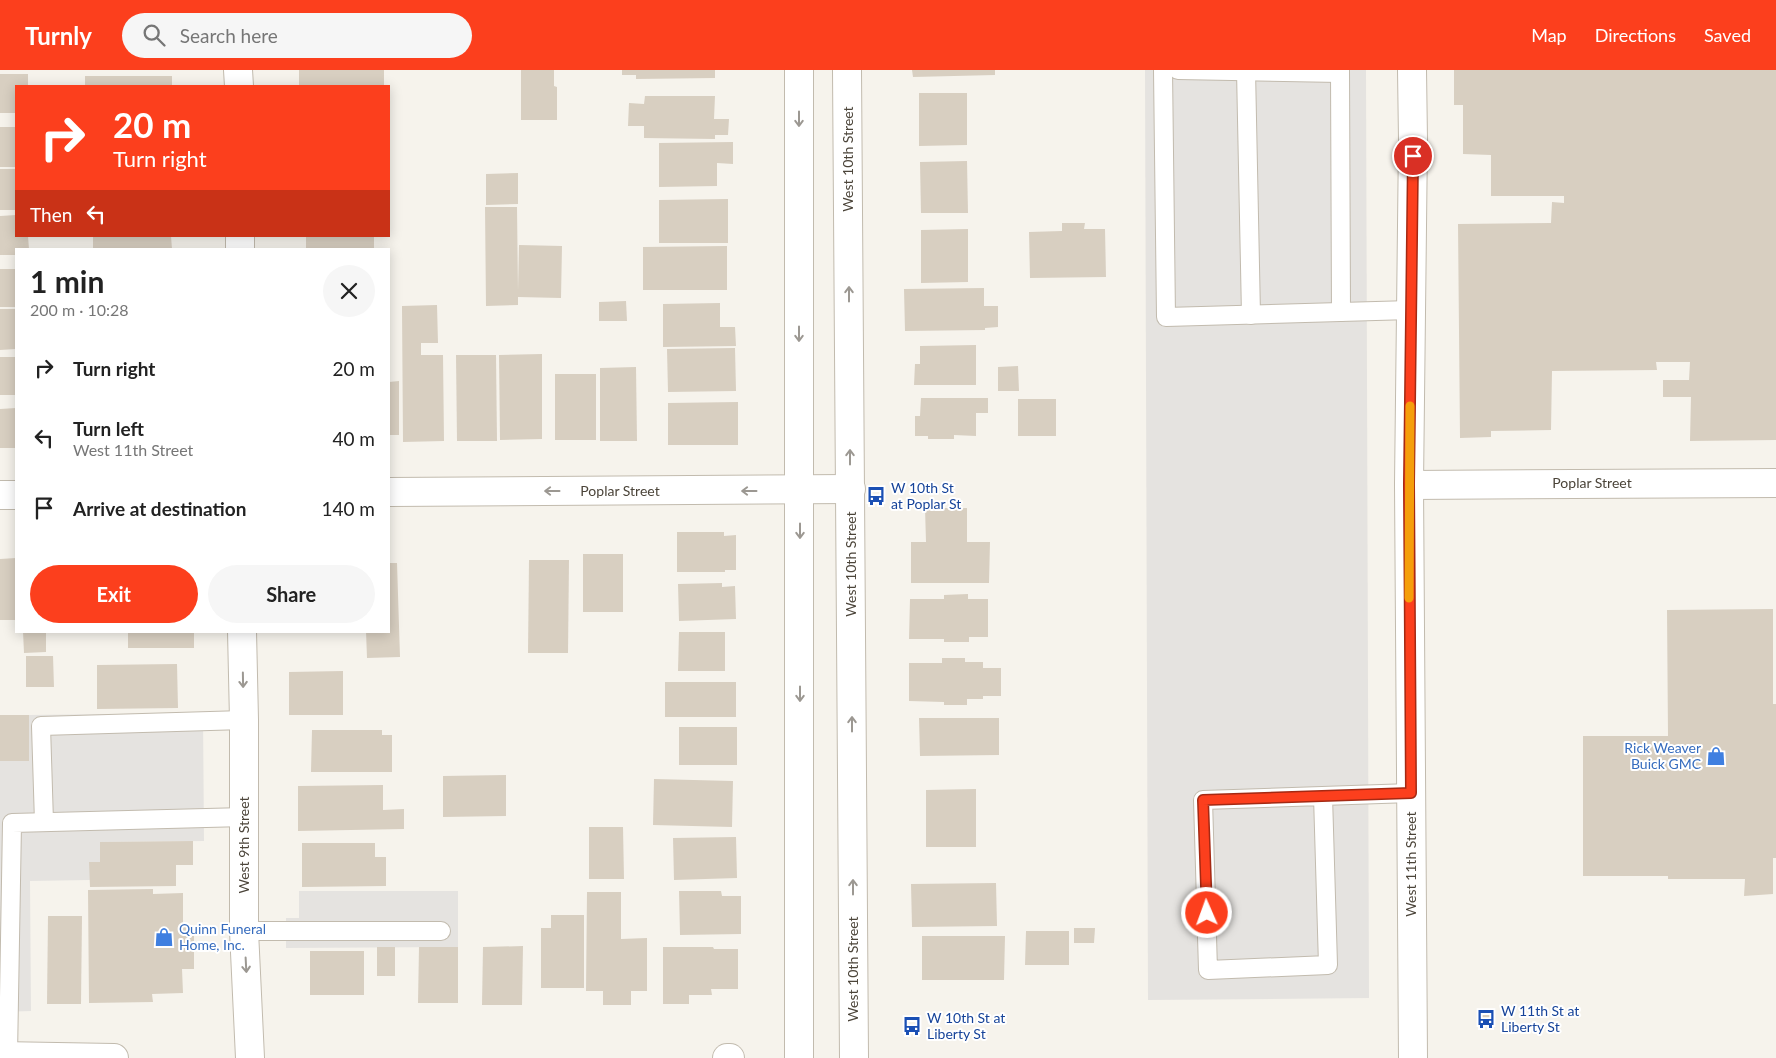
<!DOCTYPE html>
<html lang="en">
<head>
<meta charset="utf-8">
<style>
  body { margin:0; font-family:Lato,sans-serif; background:#f6f6f6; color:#222; height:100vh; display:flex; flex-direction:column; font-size:19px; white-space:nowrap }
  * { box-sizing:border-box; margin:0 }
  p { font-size:16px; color:#767676 }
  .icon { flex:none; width:28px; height:28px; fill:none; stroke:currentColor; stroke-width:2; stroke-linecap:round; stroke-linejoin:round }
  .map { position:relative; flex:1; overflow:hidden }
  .details { position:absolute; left:15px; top:178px; width:375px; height:385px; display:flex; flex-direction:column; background:#fff; border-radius:0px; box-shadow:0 2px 12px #0003 }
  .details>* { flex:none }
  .top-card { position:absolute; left:15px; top:15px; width:375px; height:152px; border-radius:0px; box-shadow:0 2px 12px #0003; background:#fc3f1d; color:#fff; overflow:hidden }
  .pin { position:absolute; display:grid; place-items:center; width:42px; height:42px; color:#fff; margin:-21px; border:2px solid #fff; border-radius:50%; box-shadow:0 1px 5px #0007 }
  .me { position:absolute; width:55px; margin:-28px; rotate:358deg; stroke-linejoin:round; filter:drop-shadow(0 0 4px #0008) }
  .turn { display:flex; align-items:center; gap:18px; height:105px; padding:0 15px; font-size:22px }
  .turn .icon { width:65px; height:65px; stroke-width:2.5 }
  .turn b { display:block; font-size:35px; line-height:42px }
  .then { display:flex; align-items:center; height:48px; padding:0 15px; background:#0003; gap:10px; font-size:19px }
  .round { display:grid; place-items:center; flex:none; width:52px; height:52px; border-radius:26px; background:#f6f6f6 }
  .overview { display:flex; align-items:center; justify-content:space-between; height:85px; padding:0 15px }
  h1 { font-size:30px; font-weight:700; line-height:38px }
  .primary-button { display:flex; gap:10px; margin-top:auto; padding:10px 15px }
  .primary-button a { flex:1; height:58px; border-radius:30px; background:#fc3f1d; color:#fff; font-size:20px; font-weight:700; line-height:58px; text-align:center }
  .primary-button a+a { background:#f6f6f6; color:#222 }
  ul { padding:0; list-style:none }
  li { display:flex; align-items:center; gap:15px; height:70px; padding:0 15px }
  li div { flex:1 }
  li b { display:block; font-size:19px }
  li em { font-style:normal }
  header { display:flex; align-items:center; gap:30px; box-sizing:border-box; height:70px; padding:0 25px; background:#fc3f1d; color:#fff }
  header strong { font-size:24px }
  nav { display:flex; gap:28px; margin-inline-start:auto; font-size:18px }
  .search { width:350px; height:45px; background:#f6f6f6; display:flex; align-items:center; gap:12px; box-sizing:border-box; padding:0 18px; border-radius:28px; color:#767676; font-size:19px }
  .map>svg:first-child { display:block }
  .parking { fill:#e5e3e0 }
  .building { fill:#d8cfc1 }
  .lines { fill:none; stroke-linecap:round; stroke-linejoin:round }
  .service-casing { stroke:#c2bbae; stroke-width:20 }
  .minor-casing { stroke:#c2bbae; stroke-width:30 }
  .tertiary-casing { stroke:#c2bbae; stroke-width:30 }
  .service { stroke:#fff; stroke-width:18 }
  .minor { stroke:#fff; stroke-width:28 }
  .tertiary { stroke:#fff; stroke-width:28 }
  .oneway { stroke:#9c9892 }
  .route-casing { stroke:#a42913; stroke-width:12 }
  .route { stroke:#fc3f1d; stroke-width:9 }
  .slow { stroke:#f59e0b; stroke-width:9 }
  .labels { text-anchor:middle; stroke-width:4; stroke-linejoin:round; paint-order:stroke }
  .street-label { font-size:14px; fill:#4b4439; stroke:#fff }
  .transit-label { font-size:14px; fill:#164399; stroke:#fff; text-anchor:start }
  .shop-label { font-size:14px; fill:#366cbe; stroke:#fff; text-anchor:end }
</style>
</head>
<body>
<header>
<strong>Turnly</strong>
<div class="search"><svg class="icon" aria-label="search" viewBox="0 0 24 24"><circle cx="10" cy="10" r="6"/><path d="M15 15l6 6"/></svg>Search here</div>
<nav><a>Map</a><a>Directions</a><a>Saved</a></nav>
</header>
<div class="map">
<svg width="1776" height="988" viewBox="0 0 1776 988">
  <rect width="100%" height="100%" fill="#f6f3ec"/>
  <g class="parking">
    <path d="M1145 0H1366L1369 928 1148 930Z"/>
    <path d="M203 643 204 771 100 772V792L90 793V810L30 811 31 941 0 942V691H29V645Z"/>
    <path d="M299 821H458V877L286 878V848H299Z"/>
  </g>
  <g class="building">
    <rect x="299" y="0" width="85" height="16"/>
    <path d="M521 0H554V16L557 17V50H521Z"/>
    <path d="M622 0H715V8L636 9V5H622Z"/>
    <path d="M912 0H995V5L913 7Z"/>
    <path d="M1454 0H1776V370L1690 371 1691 327H1663V310H1689L1690 292H1656L1657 300 1552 301 1551 360 1491 361V367L1460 368 1458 154 1551 153 1552 132 1564 133V126H1491V85L1463 84V35H1454Z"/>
    <path d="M0 4H28V16H16V43H0Z"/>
    <rect x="85" y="6" width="87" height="10"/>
    <path d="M919 23H967V75L919 76Z"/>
    <path d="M645 26H715L714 49H729L728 65H715V69L644 68V56H628L629 33 644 34Z"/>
    <rect x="0" y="57" width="16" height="40"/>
    <path d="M733 72V94L717 93V116L659 117V73Z"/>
    <path d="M967 91 968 143H921L920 92Z"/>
    <rect x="0" y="99" width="16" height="41"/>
    <path d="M518 103V134L486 135V104Z"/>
    <path d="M728 129V173H659V130Z"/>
    <path d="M485 137H517L518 221 519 175 562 176 561 228 518 227V235L486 236Z"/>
    <path d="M16 145V166H28L29 179H16V185H0V146Z"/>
    <path d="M1062 153H1085L1084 159H1105L1106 207 1030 208 1029 162 1062 161Z"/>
    <path d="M968 159V212L921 213V160Z"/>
    <path d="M93 166H171L172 179H93Z"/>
    <rect x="306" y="166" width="68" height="13"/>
    <path d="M727 176V220H643V177Z"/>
    <rect x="0" y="199" width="16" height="38"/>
    <path d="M984 218V236H998V257L985 258V260L905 261 904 219Z"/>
    <path d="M626 231 627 251H599V232Z"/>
    <path d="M720 233V257H735L736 276 663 277V234Z"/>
    <path d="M437 235 438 273H421V285H443L444 371 403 372 402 236Z"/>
    <path d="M0 239H16V279L0 280Z"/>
    <path d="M976 275V315H914L915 294H920V276Z"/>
    <path d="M735 278 736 321 668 322 667 279Z"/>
    <path d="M542 284V369L500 370 499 285Z"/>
    <path d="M456 285H496L497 371H457Z"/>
    <rect x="0" y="287" width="16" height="38"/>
    <path d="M1018 296 1019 321H998V297Z"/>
    <path d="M636 297 637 371H600V298Z"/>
    <rect x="555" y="304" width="41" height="66"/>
    <path d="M399 311V365H389V312Z"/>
    <path d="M921 328H988V343H976V366L954 365V369H928V366H915V346H920Z"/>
    <rect x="1018" y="329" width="38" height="37"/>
    <path d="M738 332V375H668V333Z"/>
    <path d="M16 338V378H0V339Z"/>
    <path d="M925 438H967V472H990L989 513H911V472H926Z"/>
    <path d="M677 462H724V466L736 465V500H725V502H677Z"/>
    <rect x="583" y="484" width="40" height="58"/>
    <path d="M16 488V550H0V489Z"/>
    <path d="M529 490H569L568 583H528Z"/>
    <path d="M389 493H397L400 587 367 588 366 561H389Z"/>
    <path d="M722 513V517L735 516 736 549 679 551 678 514Z"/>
    <path d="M968 524V529H988V567H969V572H944V569H909L910 529H944V525Z"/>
    <path d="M1773 539V634H1776V788H1773V824L1744 826 1745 809H1668V806H1583V666H1668L1667 540Z"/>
    <path d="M23 561H46V582L24 583Z"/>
    <rect x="128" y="561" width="66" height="17"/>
    <path d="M679 562H725V601H678Z"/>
    <path d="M26 586H53L54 617H26Z"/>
    <path d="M942 588H965V592H983V598H1001V626H983V629H967V635H944V632L909 631V593H942Z"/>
    <path d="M177 594 178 638 97 639V595Z"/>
    <path d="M343 601V645H289V602Z"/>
    <rect x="665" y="612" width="71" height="35"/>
    <rect x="0" y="645" width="29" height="46"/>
    <path d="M919 648H999V685L920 686Z"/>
    <rect x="679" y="657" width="58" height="38"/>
    <path d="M312 660H382V665H392V702H311Z"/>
    <path d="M506 705V746L443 747V706Z"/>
    <path d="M654 709 733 711 732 757 653 755Z"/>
    <path d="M383 715V740L404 739V759L298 761V716Z"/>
    <path d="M976 719V777H926V720Z"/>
    <path d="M589 757H623L624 809H589Z"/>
    <path d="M736 767 737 808 674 810 673 768Z"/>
    <path d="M193 771V795H176V816L90 817 89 792H100V772Z"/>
    <path d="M302 773H375V787H386V816L302 817Z"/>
    <path d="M996 813 997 856 912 857 911 814Z"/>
    <path d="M153 819V824L183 823V856H194V899H182L183 923 152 924 153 932 89 933 88 820Z"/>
    <path d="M679 821H721L722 826H741V864L680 865Z"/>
    <path d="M587 822H621V869L647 868V921H631V935H603V921H586Z"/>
    <path d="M551 845H584V918H541V858H551Z"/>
    <path d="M48 846H82L81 934H47Z"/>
    <path d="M1074 858H1095L1094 873H1074Z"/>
    <path d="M1026 861H1069V895H1025Z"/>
    <path d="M922 866H1005L1004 910H922Z"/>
    <path d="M523 876 522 935H482L483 877Z"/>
    <rect x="377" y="877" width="18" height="29"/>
    <path d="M419 877H458V933H418Z"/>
    <path d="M663 877H713L714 879H738V919H711L712 925H689V934H663Z"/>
    <rect x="310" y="881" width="54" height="44"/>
    <path d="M1477 945H1492L1493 952H1477Z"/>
  </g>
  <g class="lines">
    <g class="service-casing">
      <g id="service">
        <path d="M1163 0 1166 247 1411 240"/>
        <path d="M1178 0 1340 3"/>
        <path d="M1246 0 1251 245"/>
        <path d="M1340 0 1341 242"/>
        <path d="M1323 726 1328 895 1208 900 1203 730 1411 723"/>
        <path d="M44 752 41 656 244 650"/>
        <path d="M244 861H441"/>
        <path d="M8 986 12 753 245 747"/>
      </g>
    </g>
    <g class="minor-casing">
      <g id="minor">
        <path d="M238 0 239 16"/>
        <path d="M1412 0 1413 70 1409 415 1413 988"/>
        <path d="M240 166V179"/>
        <path d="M1409 415 1776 413"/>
        <path d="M389 422 851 419"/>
        <path d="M0 425H16"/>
        <path d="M242 561 244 650V861L250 988"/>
      </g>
    </g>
    <g class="tertiary-casing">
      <g id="tertiary">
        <path d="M799 0V988"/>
        <path d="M847 0 854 988"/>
        <path d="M0 986 114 988"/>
        <path d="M727 988H730"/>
      </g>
    </g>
    <use href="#service" class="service"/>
    <use href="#minor" class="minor"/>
    <use href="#tertiary" class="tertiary"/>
  </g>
  <defs><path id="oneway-shaft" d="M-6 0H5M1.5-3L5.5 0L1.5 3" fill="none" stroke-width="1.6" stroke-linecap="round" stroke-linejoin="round" transform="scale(1.25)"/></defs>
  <g class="oneway">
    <use href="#oneway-shaft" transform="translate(799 49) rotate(90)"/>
    <use href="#oneway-shaft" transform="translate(849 224) rotate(-90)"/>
    <use href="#oneway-shaft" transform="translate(799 264) rotate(90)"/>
    <use href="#oneway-shaft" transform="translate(850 387) rotate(-90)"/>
    <use href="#oneway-shaft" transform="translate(552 421) rotate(180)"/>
    <use href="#oneway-shaft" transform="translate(749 421) rotate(180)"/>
    <use href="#oneway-shaft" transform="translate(800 461) rotate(90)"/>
    <use href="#oneway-shaft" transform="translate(243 610) rotate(89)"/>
    <use href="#oneway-shaft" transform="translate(800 624) rotate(90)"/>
    <use href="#oneway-shaft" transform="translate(852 654) rotate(-90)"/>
    <use href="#oneway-shaft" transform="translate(853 817) rotate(-90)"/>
    <use href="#oneway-shaft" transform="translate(246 895) rotate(87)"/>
  </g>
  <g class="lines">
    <g class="route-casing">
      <path id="route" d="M1207 843 1203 730 1411 723 1409 414 1413 86"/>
    </g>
    <use href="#route" class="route"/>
    <path class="slow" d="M1409 528 1410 336"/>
  </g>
  <defs>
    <g id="bus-bare" transform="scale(1.5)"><path d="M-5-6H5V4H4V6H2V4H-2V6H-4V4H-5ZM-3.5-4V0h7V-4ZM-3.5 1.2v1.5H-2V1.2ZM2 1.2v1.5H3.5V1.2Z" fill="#1a4fb4" stroke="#fff" stroke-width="2.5" paint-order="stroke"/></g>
    <g id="shop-bare" transform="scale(1.5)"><path d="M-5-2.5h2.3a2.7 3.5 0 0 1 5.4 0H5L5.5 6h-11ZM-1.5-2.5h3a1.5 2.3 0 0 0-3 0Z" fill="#3f7fe0" stroke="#fff" stroke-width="2.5" paint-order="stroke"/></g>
  </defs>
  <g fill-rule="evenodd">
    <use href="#bus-bare" x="876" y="426"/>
    <use href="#shop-bare" x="1716" y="686"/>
    <use href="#shop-bare" x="164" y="867"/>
    <use href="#bus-bare" x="1486" y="949"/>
    <use href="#bus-bare" x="912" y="956"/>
  </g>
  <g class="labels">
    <g class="street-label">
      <text transform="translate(848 89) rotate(-90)" y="5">West 10th Street</text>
      <text x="1592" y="418">Poplar Street</text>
      <text x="620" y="426">Poplar Street</text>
      <text transform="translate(851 494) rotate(-90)" y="5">West 10th Street</text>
      <text transform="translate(244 775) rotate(-90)" y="5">West 9th Street</text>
      <text transform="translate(1411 794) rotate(-90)" y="5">West 11th Street</text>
      <text transform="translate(853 899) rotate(-90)" y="5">West 10th Street</text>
    </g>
    <g class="transit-label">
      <text x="891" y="423">W 10th St<tspan x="891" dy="16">at Poplar St</tspan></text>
      <text x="1501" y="946">W 11th St at<tspan x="1501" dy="16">Liberty St</tspan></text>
      <text x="927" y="953">W 10th St at<tspan x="927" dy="16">Liberty St</tspan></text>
    </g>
    <g class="shop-label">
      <text x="1701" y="683">Rick Weaver<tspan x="1701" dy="16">Buick GMC</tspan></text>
      <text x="179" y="864" text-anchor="start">Quinn Funeral<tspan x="179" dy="16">Home, Inc.</tspan></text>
    </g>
  </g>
</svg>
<div class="pin" style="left:1413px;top:86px;background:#d93025"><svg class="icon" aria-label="arrive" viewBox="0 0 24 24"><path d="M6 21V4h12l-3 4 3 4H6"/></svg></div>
<svg class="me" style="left:1207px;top:843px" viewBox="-20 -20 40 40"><circle r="17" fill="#fc3f1d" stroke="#fff" stroke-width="3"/><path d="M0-11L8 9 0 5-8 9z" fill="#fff"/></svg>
<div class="top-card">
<div class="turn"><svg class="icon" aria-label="right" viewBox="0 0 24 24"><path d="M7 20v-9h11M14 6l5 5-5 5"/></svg><div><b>20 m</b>Turn right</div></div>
<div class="then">Then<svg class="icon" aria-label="left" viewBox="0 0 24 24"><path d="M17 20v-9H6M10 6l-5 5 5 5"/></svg></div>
</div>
<section class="details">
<div class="overview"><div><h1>1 min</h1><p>200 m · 10:28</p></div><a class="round"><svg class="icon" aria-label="close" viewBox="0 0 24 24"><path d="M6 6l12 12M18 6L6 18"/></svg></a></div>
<ul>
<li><svg class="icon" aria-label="right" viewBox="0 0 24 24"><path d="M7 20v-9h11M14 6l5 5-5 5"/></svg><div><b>Turn right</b></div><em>20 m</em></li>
<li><svg class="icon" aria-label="left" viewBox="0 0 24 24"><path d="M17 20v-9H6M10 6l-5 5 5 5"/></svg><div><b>Turn left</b><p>West 11th Street</p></div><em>40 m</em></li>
<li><svg class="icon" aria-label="arrive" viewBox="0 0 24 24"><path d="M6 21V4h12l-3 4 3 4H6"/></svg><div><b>Arrive at destination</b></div><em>140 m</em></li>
</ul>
<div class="primary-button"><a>Exit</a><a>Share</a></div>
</section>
</div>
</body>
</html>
